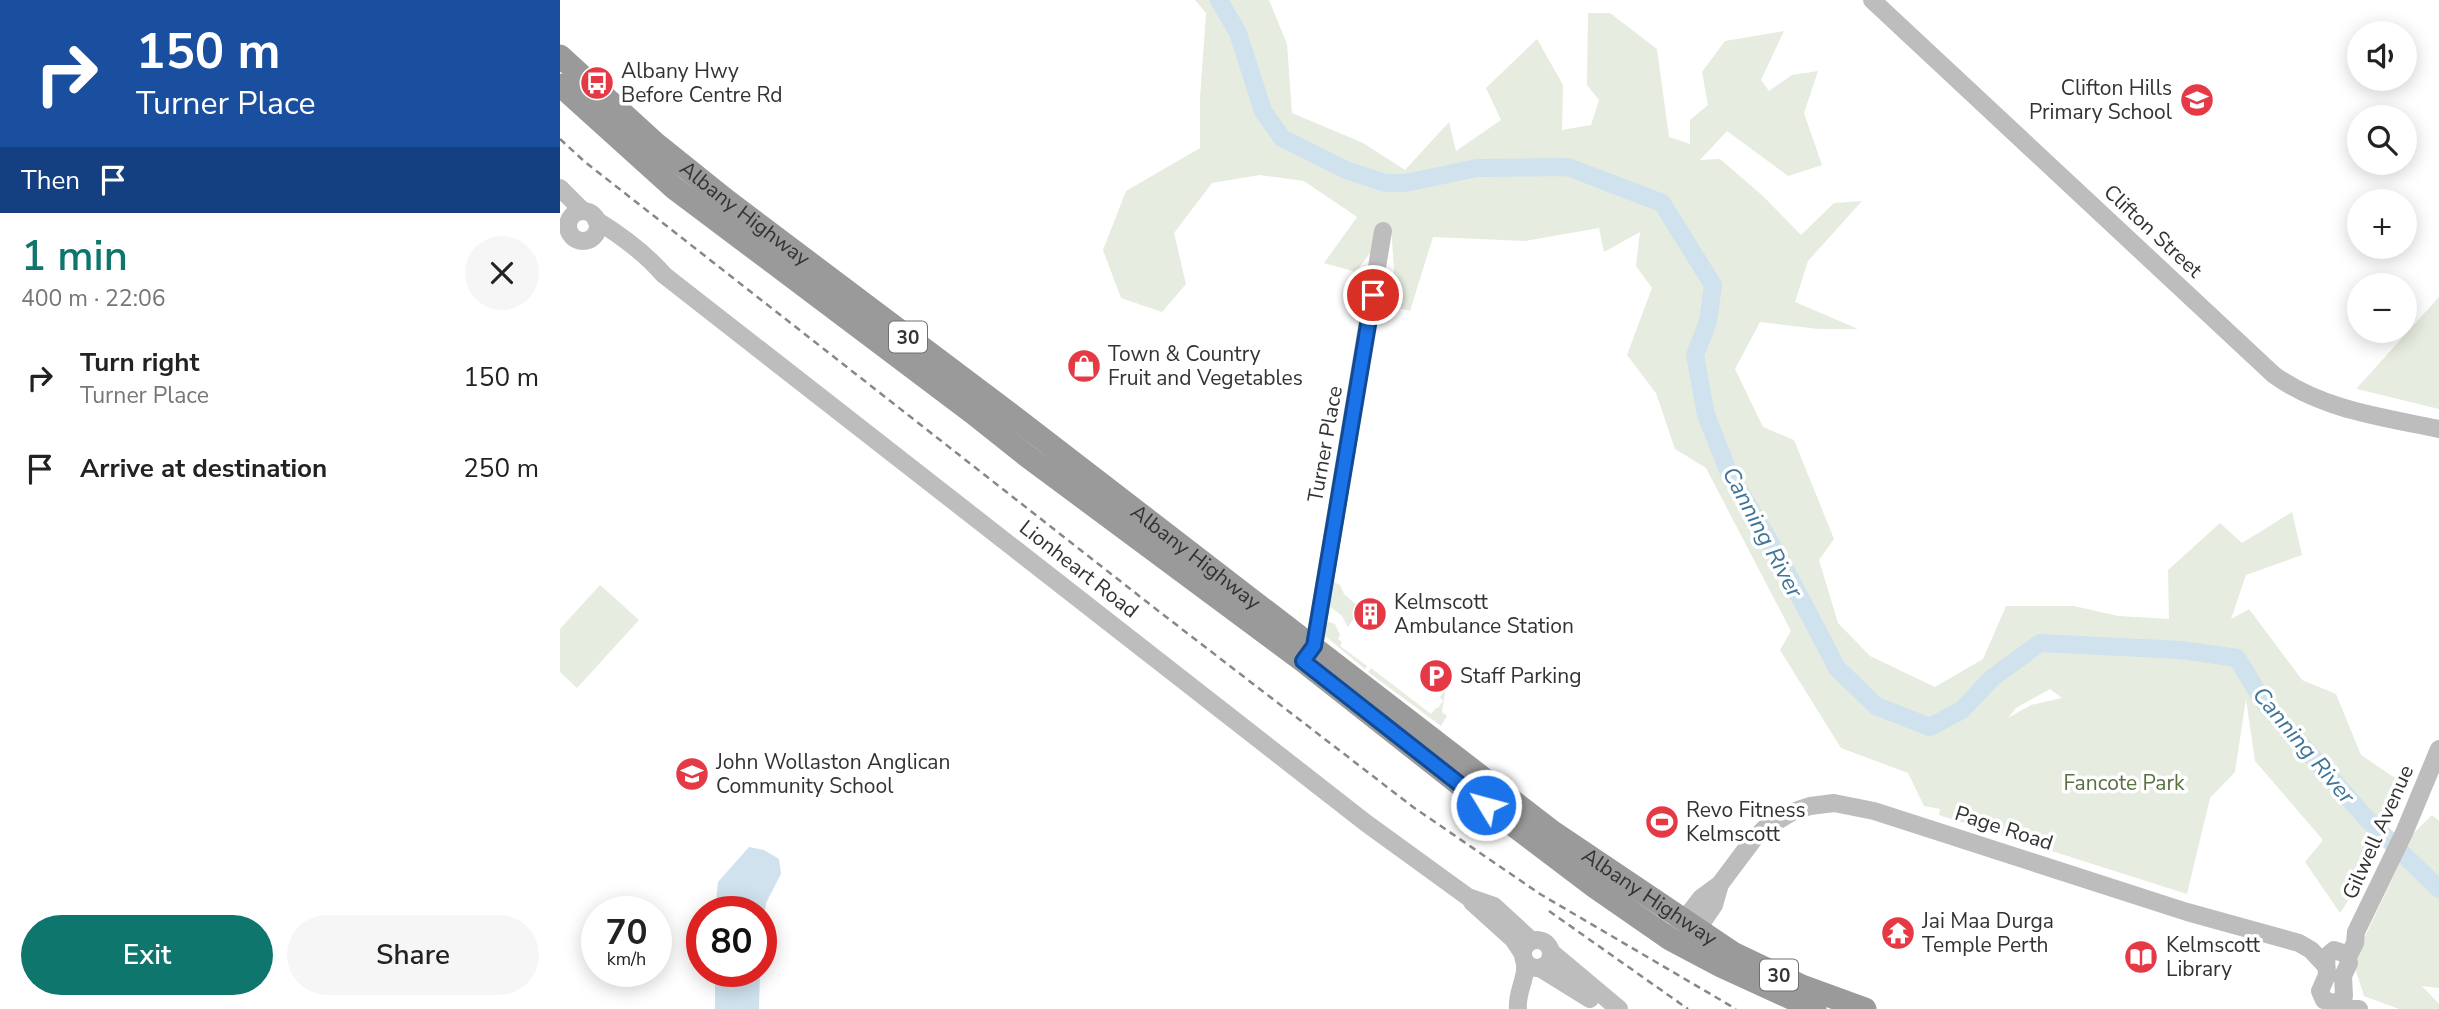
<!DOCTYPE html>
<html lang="en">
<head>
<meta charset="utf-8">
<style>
  body { margin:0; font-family:"Nunito Sans",sans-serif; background:#f6f6f6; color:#222; height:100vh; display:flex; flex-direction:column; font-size:26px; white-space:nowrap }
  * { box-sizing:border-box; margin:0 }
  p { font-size:23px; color:#767676 }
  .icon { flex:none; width:38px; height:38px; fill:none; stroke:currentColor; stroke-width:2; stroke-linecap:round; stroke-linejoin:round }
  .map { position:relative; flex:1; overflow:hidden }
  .drawer { display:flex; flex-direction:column; background:#fff; width:560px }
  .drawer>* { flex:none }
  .hud { background:#1a4fa0; color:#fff; overflow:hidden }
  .buttons { position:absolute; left:1787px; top:21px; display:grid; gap:14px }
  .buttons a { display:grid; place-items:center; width:70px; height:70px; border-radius:50%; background:#fff; box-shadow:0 4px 18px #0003; font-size:35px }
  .speed { position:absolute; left:21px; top:896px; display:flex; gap:14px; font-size:35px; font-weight:700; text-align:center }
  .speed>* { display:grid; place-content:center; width:91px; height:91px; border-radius:50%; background:#fff; box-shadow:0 4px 18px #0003; line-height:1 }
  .speed small { font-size:18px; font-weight:400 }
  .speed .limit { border:10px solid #d22; background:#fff; color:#111 }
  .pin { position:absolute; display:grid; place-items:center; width:60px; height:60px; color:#fff; margin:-30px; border:4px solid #fff; border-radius:50%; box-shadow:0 2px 7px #0007 }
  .me { position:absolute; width:77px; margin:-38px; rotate:307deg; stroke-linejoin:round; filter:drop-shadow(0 0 5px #0008) }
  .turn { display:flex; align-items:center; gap:24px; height:147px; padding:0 21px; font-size:32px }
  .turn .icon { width:91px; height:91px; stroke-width:2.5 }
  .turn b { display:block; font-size:49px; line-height:60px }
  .then { display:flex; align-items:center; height:66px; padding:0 21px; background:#0003; gap:14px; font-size:26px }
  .round { display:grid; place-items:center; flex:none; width:74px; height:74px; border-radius:37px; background:#f6f6f6 }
  .head { display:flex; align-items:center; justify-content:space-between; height:119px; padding:0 21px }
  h1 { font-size:42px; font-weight:600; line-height:52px; color:#0f766e }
  .primary-button { display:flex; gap:14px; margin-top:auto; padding:14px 21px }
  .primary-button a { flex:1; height:80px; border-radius:42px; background:#0f766e; color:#fff; font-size:28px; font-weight:600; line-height:80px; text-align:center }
  .primary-button a+a { background:#f6f6f6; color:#222 }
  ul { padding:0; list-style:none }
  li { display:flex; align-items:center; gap:21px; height:91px; padding:0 21px }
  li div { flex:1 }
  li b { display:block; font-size:26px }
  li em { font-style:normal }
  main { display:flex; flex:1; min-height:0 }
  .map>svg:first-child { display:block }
  .green { fill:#e6ecdf; fill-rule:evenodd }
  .water { fill:#cfe2ee }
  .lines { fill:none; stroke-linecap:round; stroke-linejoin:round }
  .river { stroke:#cfe2ee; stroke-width:18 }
  .secondary { stroke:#bdbdbd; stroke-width:18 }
  .highway { stroke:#9a9a9a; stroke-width:23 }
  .rail { stroke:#888; stroke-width:2.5; stroke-dasharray:7 5; stroke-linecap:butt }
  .route-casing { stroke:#114b97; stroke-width:18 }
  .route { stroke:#1a73e8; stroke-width:12 }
  .labels { text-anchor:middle; stroke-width:7; stroke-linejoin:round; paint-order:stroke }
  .shield { fill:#fff; stroke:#707070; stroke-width:2 }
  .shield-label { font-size:19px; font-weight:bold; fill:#333 }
  .poi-label { font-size:21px; fill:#333; stroke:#fff; text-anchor:start }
  .street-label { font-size:21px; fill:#333; stroke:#fff }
  .park-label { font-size:21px; fill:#56703f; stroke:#fff }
  .water-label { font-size:23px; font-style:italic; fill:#3f7597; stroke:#fff }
</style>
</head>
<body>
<main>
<section class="drawer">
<div class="hud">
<div class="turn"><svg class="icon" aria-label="right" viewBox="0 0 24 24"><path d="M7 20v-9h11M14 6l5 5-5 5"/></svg><div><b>150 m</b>Turner Place</div></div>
<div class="then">Then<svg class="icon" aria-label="arrive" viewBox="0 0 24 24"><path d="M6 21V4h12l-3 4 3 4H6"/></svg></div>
</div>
<div class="head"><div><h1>1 min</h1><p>400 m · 22:06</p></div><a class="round"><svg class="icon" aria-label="close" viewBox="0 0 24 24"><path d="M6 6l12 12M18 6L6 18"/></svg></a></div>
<ul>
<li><svg class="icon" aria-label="right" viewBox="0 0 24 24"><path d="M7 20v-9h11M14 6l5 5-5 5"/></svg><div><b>Turn right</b><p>Turner Place</p></div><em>150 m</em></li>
<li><svg class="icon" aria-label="arrive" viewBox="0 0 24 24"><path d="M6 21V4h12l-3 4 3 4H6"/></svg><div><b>Arrive at destination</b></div><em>250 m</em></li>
</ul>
<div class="primary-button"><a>Exit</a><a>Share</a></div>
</section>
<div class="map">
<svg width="1879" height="1009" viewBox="0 0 1879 1009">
  <rect width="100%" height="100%" fill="#fff"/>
  <g class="green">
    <path d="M635 0H709L727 44 732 113 803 143 845 170 889 122 896 151 941 120 926 88 977 39 1003 85 1002 130 1031 125 1039 100 1027 85 1028 13H1050L1097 49 1109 137 1130 144V120L1148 105 1142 72 1165 41 1224 31 1201 80 1209 91 1232 75 1258 71 1244 113 1262 165 1228 176 1167 131 1140 160 1160 159 1203 196 1241 235 1274 203 1302 201 1248 261 1235 302 1298 329H1259L1200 322 1175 369 1203 427 1234 440 1274 539 1259 560 1278 623 1310 656 1375 687 1423 659 1446 606H1514L1558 616 1609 619 1608 570 1660 523 1682 543 1732 512 1742 555 1686 575 1671 619 1689 609 1742 680 1776 694 1801 755 1847 786 1806 874 1780 913 1745 862 1763 840 1695 761 1686 699 1675 772 1650 798 1627 894 1379 815 1380 809 1364 806 1348 773 1281 748 1220 650 1231 631 1146 468 1115 449 1096 393 1067 355 1092 288 1076 266 1080 232 1044 252 1039 228 965 241 873 237 850 311 824 304 834 271 831 225 796 272 764 263 797 217 744 181 700 175 652 183 614 233 626 284 602 312 561 298 543 250 566 191 640 148V98L646 13ZM1490 689 1502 698 1471 705 1448 718 1456 708Z"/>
    <path d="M1879 297V409L1797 389V388Z"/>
    <path d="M774 582 780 585 784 594 801 609 788 627 782 616 767 604 771 583Z"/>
    <path d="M40 585 79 620 17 688 0 672V629Z"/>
    <path d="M767 621 775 624 780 635 778 639 782 642 780 646 807 666 805 669 765 636V623Z"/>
    <path d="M811 668 871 714 876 708H878L883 701 880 697 884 692 885 693 882 712 887 716 881 726 808 672Z"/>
    <path d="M1872 815 1879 821V988L1862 986 1879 1004V1009H1839L1804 996 1793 962 1854 833Z"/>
  </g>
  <g class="water">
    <path d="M189 847 204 850 219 859 221 874 206 903 201 941V912H155L158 882Z"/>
    <path d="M155 971H200L199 1009H155Z"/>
  </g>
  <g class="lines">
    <path class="river" d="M659 0 678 33 703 111 722 138 786 170 825 183H845L917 168 1008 167 1102 203 1153 285 1148 322 1135 355 1146 415 1169 473 1220 559 1277 668 1316 706 1370 727 1402 710 1432 678 1480 643 1621 650 1677 658 1703 701 1807 819 1879 889"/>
    <g class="secondary">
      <path d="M1312 0 1714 375C1763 410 1822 417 1879 429"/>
      <path d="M0 188 23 211"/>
      <circle cx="23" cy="226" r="15"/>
      <path d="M36 220C62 236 84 252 104 275L806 823 908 897 934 906 972 941"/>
      <path d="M747 656 754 646 756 634 823 231"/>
      <path d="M912 902 953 939 963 954"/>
      <path d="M1118 928 1141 898 1160 884 1193 840 1204 829 1232 812 1250 806 1274 803 1314 811 1627 912 1739 943 1751 950 1766 966"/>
      <path d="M1131 939 1154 905 1160 884"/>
      <circle cx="977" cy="954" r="14"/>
      <path d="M1774 950 1786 954 1789 963 1783 976 1784 996 1780 1001 1772 1003 1764 1000 1760 991 1767 975 1766 957Z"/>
      <path d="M991 952 1059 1009"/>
      <path d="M1788 957 1795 943 1796 932 1844 833 1879 749"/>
      <path d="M980 968 1030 999"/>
      <path d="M1777 1003 1792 1009H1799"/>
      <path d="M958 1009C956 991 969 976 964 959"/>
    </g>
    <g class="highway">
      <path id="s1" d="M0 56 95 143 166 200 454 417 993 832 1173 953 1242 986 1305 1009"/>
      <path d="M0 85 114 188 413 413 467 456 743 661 904 788 1035 887 1110 939 1161 966 1255 1009"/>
    </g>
    <g class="rail">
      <path d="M0 139 25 162 601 613 853 807 980 894 1176 1009"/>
      <path d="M989 911 1128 1009"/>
    </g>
  </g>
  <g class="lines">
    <g class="route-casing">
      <path id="route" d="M813 295 756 634 754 646 743 661 926 805"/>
    </g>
    <use href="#route" class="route"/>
  </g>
  <defs>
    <g id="bus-disc" transform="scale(1.75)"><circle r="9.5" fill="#e63946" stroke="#fff"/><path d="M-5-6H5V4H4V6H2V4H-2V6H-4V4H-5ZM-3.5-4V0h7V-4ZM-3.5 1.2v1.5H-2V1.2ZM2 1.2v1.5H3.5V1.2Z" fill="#fff"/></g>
    <g id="school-disc" transform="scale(1.75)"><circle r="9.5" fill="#e63946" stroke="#fff"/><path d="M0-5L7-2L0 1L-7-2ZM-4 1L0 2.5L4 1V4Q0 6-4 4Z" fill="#fff"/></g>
    <g id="shop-disc" transform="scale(1.75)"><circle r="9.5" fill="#e63946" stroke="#fff"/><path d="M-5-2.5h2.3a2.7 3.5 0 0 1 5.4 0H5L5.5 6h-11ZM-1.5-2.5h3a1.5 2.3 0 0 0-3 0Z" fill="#fff"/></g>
    <g id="building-disc" transform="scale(1.75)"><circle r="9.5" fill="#e63946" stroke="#fff"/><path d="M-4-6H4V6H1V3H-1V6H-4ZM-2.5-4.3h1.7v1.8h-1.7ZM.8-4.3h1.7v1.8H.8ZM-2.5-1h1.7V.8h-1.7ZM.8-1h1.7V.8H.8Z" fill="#fff"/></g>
    <g id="parking-disc" transform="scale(1.75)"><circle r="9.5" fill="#e63946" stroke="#fff"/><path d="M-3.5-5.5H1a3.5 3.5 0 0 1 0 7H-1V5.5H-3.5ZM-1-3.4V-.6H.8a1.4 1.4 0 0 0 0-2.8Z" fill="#fff"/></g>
    <g id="stadium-disc" transform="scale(1.75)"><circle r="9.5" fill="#e63946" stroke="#fff"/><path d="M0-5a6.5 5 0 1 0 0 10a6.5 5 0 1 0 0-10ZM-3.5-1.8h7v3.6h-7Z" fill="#fff"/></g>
    <g id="temple-disc" transform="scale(1.75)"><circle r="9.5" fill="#e63946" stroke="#fff"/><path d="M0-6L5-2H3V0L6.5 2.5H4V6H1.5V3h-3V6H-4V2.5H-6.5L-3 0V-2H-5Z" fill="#fff"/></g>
    <g id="library-disc" transform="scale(1.75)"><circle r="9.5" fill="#e63946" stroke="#fff"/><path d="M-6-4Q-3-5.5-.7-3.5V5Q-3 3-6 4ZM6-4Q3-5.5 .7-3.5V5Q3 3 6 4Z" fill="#fff"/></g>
  </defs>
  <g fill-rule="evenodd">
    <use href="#bus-disc" x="37" y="83"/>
    <use href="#school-disc" x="1637" y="100"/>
    <use href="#shop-disc" x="524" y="366"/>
    <use href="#building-disc" x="810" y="614"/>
    <use href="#parking-disc" x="876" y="676"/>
    <use href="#school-disc" x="132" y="774"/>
    <use href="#stadium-disc" x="1102" y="822"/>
    <use href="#temple-disc" x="1338" y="933"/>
    <use href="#library-disc" x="1581" y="957"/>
  </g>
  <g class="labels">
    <g class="shield">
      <rect x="329" y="321.5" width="38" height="31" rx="5"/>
      <rect x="1200" y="959.5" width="38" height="31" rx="5"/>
    </g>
    <g class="shield-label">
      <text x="348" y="344">30</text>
      <text x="1219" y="982">30</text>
    </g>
    <g class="poi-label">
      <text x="61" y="78">Albany Hwy<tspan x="61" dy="24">Before Centre Rd</tspan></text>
      <text x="1612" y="95" text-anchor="end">Clifton Hills<tspan x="1612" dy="24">Primary School</tspan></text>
      <text x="548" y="361">Town &amp; Country<tspan x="548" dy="24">Fruit and Vegetables</tspan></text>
      <text x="834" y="609">Kelmscott<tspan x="834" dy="24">Ambulance Station</tspan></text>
      <text x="900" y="683">Staff Parking</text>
      <text x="156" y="769">John Wollaston Anglican<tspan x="156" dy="24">Community School</tspan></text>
      <text x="1126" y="817">Revo Fitness<tspan x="1126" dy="24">Kelmscott</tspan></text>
      <text x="1362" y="928">Jai Maa Durga<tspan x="1362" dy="24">Temple Perth</tspan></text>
      <text x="1606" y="952">Kelmscott<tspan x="1606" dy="24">Library</tspan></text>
    </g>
    <g class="street-label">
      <text dy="7" stroke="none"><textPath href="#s1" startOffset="243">Albany Highway</textPath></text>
      <text transform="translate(1593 231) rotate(43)" y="7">Clifton Street</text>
      <text transform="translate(765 444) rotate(-80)" y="7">Turner Place</text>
      <text dy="7" stroke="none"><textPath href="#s1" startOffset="810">Albany Highway</textPath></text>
      <text transform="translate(519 569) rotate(38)" y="7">Lionheart Road</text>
      <text transform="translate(1444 828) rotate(18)" y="7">Page Road</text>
      <text transform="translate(1818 832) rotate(-66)" y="7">Gilwell Avenue</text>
      <text dy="7" stroke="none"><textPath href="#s1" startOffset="1377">Albany Highway</textPath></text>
    </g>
    <g class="park-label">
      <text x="1564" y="790">Fancote Park</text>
    </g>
    <g class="water-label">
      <text transform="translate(1203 532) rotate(62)" y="8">Canning River</text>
      <text transform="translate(1744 745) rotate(50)" y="8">Canning River</text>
    </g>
  </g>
</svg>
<div class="buttons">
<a><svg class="icon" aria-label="sound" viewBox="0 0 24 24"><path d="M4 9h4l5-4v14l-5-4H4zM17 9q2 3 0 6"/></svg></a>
<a><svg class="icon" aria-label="search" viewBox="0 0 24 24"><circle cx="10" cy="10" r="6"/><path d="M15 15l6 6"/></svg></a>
<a>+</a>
<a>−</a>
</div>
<div class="speed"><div>70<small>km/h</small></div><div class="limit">80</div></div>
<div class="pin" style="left:813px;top:295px;background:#d93025"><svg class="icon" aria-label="arrive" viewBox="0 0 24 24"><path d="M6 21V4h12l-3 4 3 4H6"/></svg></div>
<svg class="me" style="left:926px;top:805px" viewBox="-20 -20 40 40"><circle r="17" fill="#1a73e8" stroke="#fff" stroke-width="3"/><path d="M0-11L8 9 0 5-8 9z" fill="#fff"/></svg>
</div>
</main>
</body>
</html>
